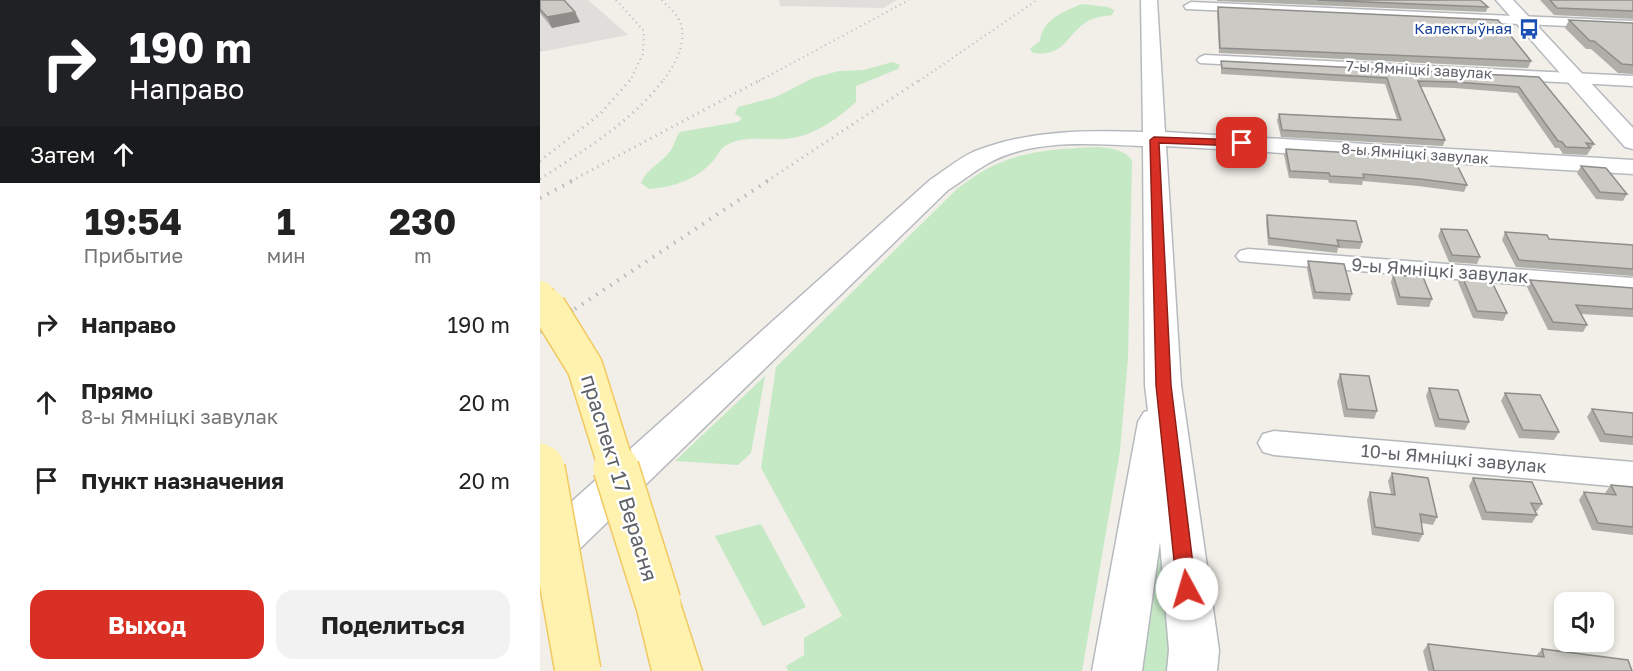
<!DOCTYPE html>
<html lang="ru">
<head>
<meta charset="utf-8">
<style>
  body { margin:0; font-family:"Golos Text",sans-serif; background:#f2f2f2; color:#222; height:100vh; display:flex; flex-direction:column; font-size:22px; white-space:nowrap }
  * { box-sizing:border-box; margin:0 }
  p { font-size:20px; color:#767676 }
  .icon { flex:none; width:33px; height:33px; fill:none; stroke:currentColor; stroke-width:2; stroke-linecap:round; stroke-linejoin:round }
  .map { position:relative; flex:1; overflow:hidden }
  .side { display:flex; flex-direction:column; background:#fff; width:540px }
  .side>* { flex:none }
  .top-card { background:#202124; color:#fff; overflow:hidden }
  .controls { position:absolute; left:1014px; top:592px; display:grid; gap:12px }
  .controls a { display:grid; place-items:center; width:60px; height:60px; border-radius:12px; background:#fff; box-shadow:0 3px 9px #0003; font-size:30px }
  .pin { position:absolute; display:grid; place-items:center; width:51px; height:51px; color:#fff; margin:-26px; border-radius:12px; box-shadow:0 3px 9px #0006 }
  .me { position:absolute; width:66px; margin:-33px; rotate:354deg; stroke-linejoin:round; filter:drop-shadow(0 0 4px #0008) }
  .turn { display:flex; align-items:center; gap:21px; height:126px; padding:0 30px; font-size:27px }
  .turn .icon { width:78px; height:78px; stroke-width:2.5 }
  .turn b { display:block; font-size:42px; line-height:51px }
  .then { display:flex; align-items:center; height:57px; padding:0 30px; background:#0003; gap:12px; font-size:22px }
  .eta { display:flex; justify-content:space-evenly; align-items:center; height:102px; text-align:center }
  .eta b { font-size:36px; font-weight:700; line-height:42px }
  .button { display:flex; gap:12px; margin-top:auto; padding:12px 30px }
  .button a { flex:1; height:69px; border-radius:18px; background:#d93025; color:#fff; font-size:24px; font-weight:700; line-height:69px; text-align:center }
  .button a+a { background:#f2f2f2; color:#222 }
  ul { padding:0; list-style:none }
  li { display:flex; align-items:center; gap:18px; height:78px; padding:0 30px }
  li div { flex:1 }
  li b { display:block; font-size:22px }
  li em { font-style:normal }
  main { display:flex; flex:1; min-height:0 }
  .map>svg:first-child { display:block }
  .industrial { fill:#e0deda }
  .green { fill:#c5e8c5 }
  .lines { fill:none; stroke-linecap:round; stroke-linejoin:round }
  .minor-casing { stroke:#b5b8bc; stroke-width:3 }
  .secondary-casing { stroke:#b6babf; stroke-width:3 }
  .primary-casing { stroke:#f2c960; stroke-width:3 }
  .minor { fill:#fff; fill-rule:evenodd }
  .secondary { fill:#fff; fill-rule:evenodd }
  .primary { fill:#fff2af; fill-rule:evenodd }
  .rail-far3 { stroke:#b6b7b8; stroke-width:2; stroke-dasharray:1 4; stroke-linecap:butt }
  .rail-far2 { stroke:#b6b7b8; stroke-width:3; stroke-dasharray:1 5; stroke-linecap:butt }
  .rail-far1 { stroke:#b6b7b8; stroke-width:4; stroke-dasharray:1.5 7; stroke-linecap:butt }
  .rail { stroke:#b6b7b8; stroke-width:4.5; stroke-dasharray:1.5 8; stroke-linecap:butt }
  .primary-bridge-far2-casing { stroke:#f2c960; stroke-width:30; stroke-linecap:butt }
  .primary-bridge-far1-casing { stroke:#f2c960; stroke-width:38; stroke-linecap:butt }
  .primary-bridge-casing { stroke:#f2c960; stroke-width:48; stroke-linecap:butt }
  .primary-bridge-far2 { stroke:#fff2af; stroke-width:28 }
  .primary-bridge-far1 { stroke:#fff2af; stroke-width:35 }
  .primary-bridge { stroke:#fff2af; stroke-width:45 }
  .wall { fill:#afaea9 }
  .shaded-wall { fill:#8f8d8a }
  .building { fill:#cccac5; stroke:#8f8d8a; stroke-width:1.5 }
  .route { fill:#d93025; stroke:#8d1f18; stroke-width:1.5 }
  .labels { text-anchor:middle; stroke-width:5; stroke-linejoin:round; paint-order:stroke }
  .far-transit-label { font-size:15px; fill:#164399; stroke:#fff; text-anchor:end }
  .far-street-label { font-size:15px; fill:#5f6368; stroke:#fff }
  .street-label { font-size:18px; fill:#5f6368; stroke:#fff }
  .near-street-label { font-size:21px; fill:#5f6368; stroke:#fff }
</style>
</head>
<body>
<main>
<section class="side">
<div class="top-card">
<div class="turn"><svg class="icon" aria-label="right" viewBox="0 0 24 24"><path d="M7 20v-9h11M14 6l5 5-5 5"/></svg><div><b>190 m</b>Направо</div></div>
<div class="then">Затем<svg class="icon" aria-label="ahead" viewBox="0 0 24 24"><path d="M12 20V5M6 11l6-6 6 6"/></svg></div>
</div>
<div class="eta">
<div><b>19:54</b><p>Прибытие</p></div>
<div><b>1</b><p>мин</p></div>
<div><b>230</b><p>m</p></div>
</div>
<ul>
<li><svg class="icon" aria-label="right" viewBox="0 0 24 24"><path d="M7 20v-9h11M14 6l5 5-5 5"/></svg><div><b>Направо</b></div><em>190 m</em></li>
<li><svg class="icon" aria-label="ahead" viewBox="0 0 24 24"><path d="M12 20V5M6 11l6-6 6 6"/></svg><div><b>Прямо</b><p>8-ы Ямніцкі завулак</p></div><em>20 m</em></li>
<li><svg class="icon" aria-label="arrive" viewBox="0 0 24 24"><path d="M6 21V4h12l-3 4 3 4H6"/></svg><div><b>Пункт назначения</b></div><em>20 m</em></li>
</ul>
<div class="button"><a>Выход</a><a>Поделиться</a></div>
</section>
<div class="map">
<svg width="1093" height="671" viewBox="0 0 1093 671">
  <rect width="100%" height="100%" fill="#f1efe8"/>
  <g class="industrial">
    <path d="M0 0H48L88 35 0 52Z"/>
    <path d="M239 0H357L343 8 240 6Z"/>
  </g>
  <g class="green">
    <path d="M542 4 568 7 574 10 572 15C565 16 555 17 548 21 525 35 526 57 493 53L490 49 500 41C502 20 524 11 542 4Z"/>
    <path d="M353 62 360 65 358 69 316 86V102C296 120 272 137 244 139 225 140 202 135 185 146 180 149 178 155 174 160 156 180 134 187 109 189L101 183C107 168 122 163 131 150 135 144 135 138 140 132L198 122 202 118 195 114 198 107 236 97 273 78 299 71 323 70Z"/>
    <path d="M521 149C542 149 577 141 592 160L588 359 580 451 542 671H248L246 666 264 655V638L302 616 221 468 236 367 417 189C453 161 476 154 521 149Z"/>
    <path d="M225 376 211 453 198 465 135 461Z"/>
    <path d="M622 514 633 671H598Z"/>
    <path d="M221 524 266 607 223 626 175 536Z"/>
  </g>
  <g class="lines">
    <g class="minor-casing">
      <g id="minor">
        <path d="M651 2 1093 21V29L646 9 644 6Z"/>
        <path d="M665 55 1093 76V86L660 63 657 60 660 57Z"/>
        <path d="M708 249 1093 278V294L700 261 696 256 700 251Z"/>
        <path d="M734 431 1093 462V488L734 455 723 452 718 443 723 434Z"/>
      </g>
    </g>
    <g class="secondary-casing">
      <g id="secondary">
        <path d="M601 0H617L625 132 1093 160V174L626 146 641 385 679 650 677 671H627L629 650 620 542 602 671H552L598 422 604 412 608 411 605 385 603 146C553 144 492 138 447 164 433 172 421 182 408 190L17 571 0 576V530L390 180C404 171 418 159 433 152 488 130 545 130 603 132Z"/>
        <path d="M956 0H973L1093 128V149L1085 147Z"/>
      </g>
    </g>
    <g class="primary-casing">
      <path id="primary" d="M118 580 135 587 162 671H112L95 602 101 587Z"/>
    </g>
    <use href="#minor" class="minor"/>
    <use href="#secondary" class="secondary"/>
    <use href="#primary" class="primary"/>
    <g class="rail-far3">
      <path d="M76 0 104 31 103 54 90 81"/>
      <path d="M122 0C127 6 134 11 138 18 150 39 135 64 123 81"/>
      <path d="M0 49V54"/>
      <path d="M219 81 369 0"/>
      <path d="M379 81 497 0"/>
    </g>
    <g class="rail-far2">
      <path d="M0 161 60 114 91 79"/>
      <path d="M0 179C44 150 92 122 124 79"/>
      <path d="M31 181 222 79"/>
      <path d="M227 181 381 79"/>
    </g>
    <g class="rail-far1">
      <path d="M0 198 34 180"/>
      <path d="M35 309 229 180"/>
    </g>
    <path class="rail" d="M0 332 37 307"/>
    <g class="primary-bridge-far2-casing">
      <path id="primary-bridge-far2" d="M0 295 8 309"/>
    </g>
    <g class="primary-bridge-far1-casing">
      <g id="primary-bridge-far1">
        <path d="M8 307 45 367 77 469"/>
        <path d="M0 461 2 469"/>
      </g>
    </g>
    <g class="primary-bridge-casing">
      <g id="primary-bridge">
        <path d="M2 468 38 671"/>
        <path d="M76 468 118 602"/>
      </g>
    </g>
    <use href="#primary-bridge-far2" class="primary-bridge-far2"/>
    <use href="#primary-bridge-far1" class="primary-bridge-far1"/>
    <use href="#primary-bridge" class="primary-bridge"/>
  </g>
  <g class="wall">
    <path d="M0 0 35 12 40 22 12 28 0 13Z"/>
    <path d="M677 0H940L948 7 946 12 677 1Z"/>
    <path d="M1000 0H1093V19L1014 15Z"/>
    <path d="M678 7 991 61 988 68 679 53 677 13Z"/>
    <path d="M1029 20 1093 23V74L1078 73 1051 49H1046L1025 28Z"/>
    <path d="M681 61 999 77 1054 144 1047 155 1023 154 1019 148H1015L977 93 914 88 881 87 905 140 903 146 741 137 737 120 739 114 857 119 845 84 681 74Z"/>
    <path d="M746 149 927 185 924 192 878 186 823 181 822 185 789 183 788 180 749 178 744 155Z"/>
    <path d="M1041 166 1087 194 1083 201 1056 199 1037 173Z"/>
    <path d="M727 215 822 242 820 249 798 248 797 253 728 245 726 222Z"/>
    <path d="M901 229 940 257 937 264 909 262 898 236Z"/>
    <path d="M965 232 1009 239 1093 245V276L976 267 962 240Z"/>
    <path d="M768 261 812 294 810 301 773 299 767 269Z"/>
    <path d="M921 274 967 313 963 321 933 318 918 282Z"/>
    <path d="M853 275 892 299 889 307 857 305 851 282Z"/>
    <path d="M990 280 1093 288V317L1041 314 1047 325 1043 332 1008 330 987 287Z"/>
    <path d="M800 374 837 411 834 419 804 417 797 382Z"/>
    <path d="M889 388 929 422 925 430 895 427 886 396Z"/>
    <path d="M965 393 1019 432 1014 440 979 438 961 401Z"/>
    <path d="M1052 409 1093 413V445L1060 442 1047 417Z"/>
    <path d="M852 473 897 517 893 525 881 523 883 534 879 542 832 535 827 500 830 492 851 494 848 481Z"/>
    <path d="M933 478 1002 504 997 511H995L997 515 992 523 942 520 929 486Z"/>
    <path d="M1071 485 1093 487V535L1052 530 1039 500 1044 492 1066 494 1065 493Z"/>
    <path d="M888 644 996 656 1002 649 1092 671H888L883 651Z"/>
  </g>
  <path class="shaded-wall" d="M35 12 40 22 12 28 7 17Z"/>
  <g class="building">
    <path d="M0 0H24L35 12 7 17 0 9Z"/>
    <path d="M777 0H940L948 7Z"/>
    <path d="M1010 0H1093V11L1017 8Z"/>
    <path d="M678 7 958 20 991 61 680 48Z"/>
    <path d="M1029 20 1093 23V65L1082 64 1054 41H1050Z"/>
    <path d="M681 61 999 77 1054 144 1046 143 1050 148 1026 147 1022 142 1018 141 979 87 916 82 878 81 905 140 742 130 739 114 861 120 847 78 682 68Z"/>
    <path d="M746 149 914 159 927 185 880 179 823 174 824 178 790 176 789 173 750 171Z"/>
    <path d="M1041 166 1066 168 1087 194 1060 192Z"/>
    <path d="M727 215 816 221 822 242 797 240 799 246 729 238Z"/>
    <path d="M901 229 927 230 940 257 912 255Z"/>
    <path d="M965 232 1007 235 1009 239 1093 245V269L979 260Z"/>
    <path d="M768 261 804 264 812 294 775 292Z"/>
    <path d="M921 274 949 276 967 313 937 311Z"/>
    <path d="M853 275 883 277 892 299 860 297Z"/>
    <path d="M990 280 1093 288V309L1036 305 1047 325 1013 322Z"/>
    <path d="M800 374 829 376 837 411 807 409Z"/>
    <path d="M889 388 918 390 929 422 899 419Z"/>
    <path d="M965 393 1000 395 1019 432 983 430Z"/>
    <path d="M1052 409 1093 413V437L1065 434Z"/>
    <path d="M852 473 888 478 897 517 880 514 883 534 835 527 830 492 855 495Z"/>
    <path d="M933 478 992 482 1002 504 991 503 997 515 946 512Z"/>
    <path d="M1071 485 1093 487V527L1058 523 1044 492 1076 495Z"/>
    <path d="M888 644 1004 657 1002 649 1088 660 1092 671H894Z"/>
  </g>
  <path class="route" d="M614 137 702 140 707 143 702 146 619 143 631 385 656 589 654 595 647 597 640 595 637 589 616 385 610 140Z"/>
  <defs>
    <g id="bus-bare" transform="scale(1.62)"><path d="M-5-6H5V4H4V6H2V4H-2V6H-4V4H-5ZM-3.5-4V0h7V-4ZM-3.5 1.2v1.5H-2V1.2ZM2 1.2v1.5H3.5V1.2Z" fill="#1a4fb4" stroke="#fff" stroke-width="2.5" paint-order="stroke"/></g>
  </defs>
  <g fill-rule="evenodd">
    <use href="#bus-bare" x="989" y="29"/>
  </g>
  <g class="labels">
    <g class="far-transit-label">
      <text x="972" y="34">Калектыўная</text>
    </g>
    <g class="far-street-label">
      <text transform="translate(879 70) rotate(3)" y="5">7-ы Ямніцкі завулак</text>
      <text transform="translate(875 154) rotate(4)" y="5">8-ы Ямніцкі завулак</text>
    </g>
    <g class="street-label">
      <text transform="translate(900 271) rotate(4)" y="6">9-ы Ямніцкі завулак</text>
      <text transform="translate(914 459) rotate(5)" y="6">10-ы Ямніцкі завулак</text>
    </g>
    <g class="near-street-label">
      <text transform="translate(79 478) rotate(73)" y="7">праспект 17 Верасня</text>
    </g>
  </g>
</svg>
<div class="controls">
<a><svg class="icon" aria-label="sound" viewBox="0 0 24 24"><path d="M4 9h4l5-4v14l-5-4H4zM17 9q2 3 0 6"/></svg></a>
</div>
<div class="pin" style="left:702px;top:143px;background:#d93025"><svg class="icon" aria-label="arrive" viewBox="0 0 24 24"><path d="M6 21V4h12l-3 4 3 4H6"/></svg></div>
<svg class="me" style="left:647px;top:589px" viewBox="-20 -20 40 40"><circle r="19" fill="#fff"/><path d="M0-13L10 11 0 6-10 11z" fill="#d93025"/></svg>
</div>
</main>
</body>
</html>
